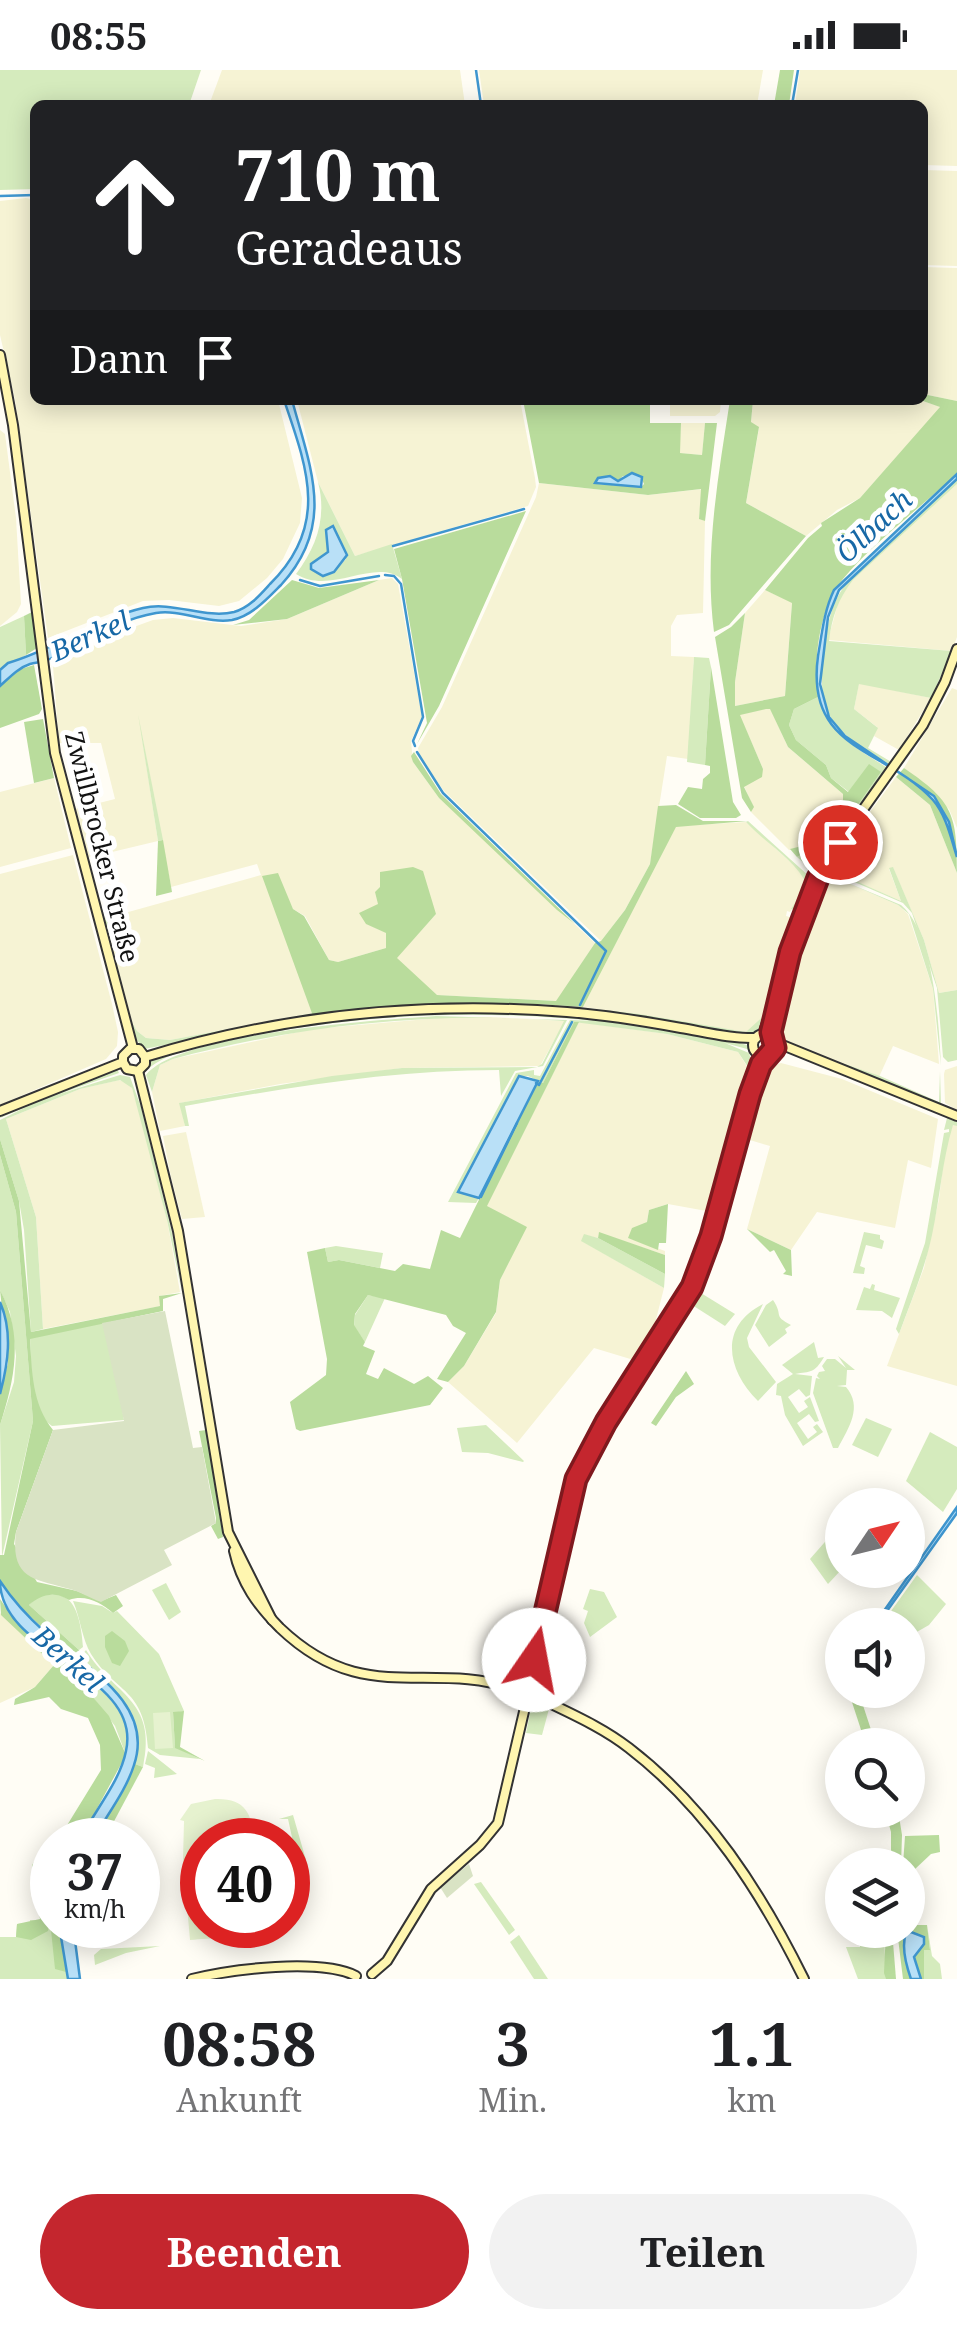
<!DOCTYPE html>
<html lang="de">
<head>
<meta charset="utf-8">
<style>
  body { margin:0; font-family:"Noto Serif",serif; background:#f2f2f2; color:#202124; height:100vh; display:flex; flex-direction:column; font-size:38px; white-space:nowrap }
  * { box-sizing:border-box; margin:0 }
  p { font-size:32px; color:#757577 }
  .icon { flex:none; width:55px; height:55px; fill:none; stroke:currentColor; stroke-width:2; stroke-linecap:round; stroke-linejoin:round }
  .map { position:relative; height:1909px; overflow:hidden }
  .drawer { display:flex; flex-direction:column; background:#fff; flex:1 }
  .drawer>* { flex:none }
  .banner { position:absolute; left:30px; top:30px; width:898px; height:305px; border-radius:15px; box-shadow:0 5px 25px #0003; background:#202124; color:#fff; overflow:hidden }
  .needle { width:65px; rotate:55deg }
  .controls { position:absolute; left:825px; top:1418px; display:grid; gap:20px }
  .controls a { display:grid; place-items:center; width:100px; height:100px; border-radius:50%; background:#fff; box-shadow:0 5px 25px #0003; font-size:50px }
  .speed { position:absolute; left:30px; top:1748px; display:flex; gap:20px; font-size:50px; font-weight:700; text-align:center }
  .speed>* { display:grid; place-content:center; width:130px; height:130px; border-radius:50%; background:#fff; box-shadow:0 5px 25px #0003; line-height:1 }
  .speed small { font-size:25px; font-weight:400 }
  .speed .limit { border:15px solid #d22; background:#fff; color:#111 }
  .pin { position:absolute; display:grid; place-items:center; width:85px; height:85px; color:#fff; margin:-42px; border:5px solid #fff; border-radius:50%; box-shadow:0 2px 10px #0007 }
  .me { position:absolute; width:110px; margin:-55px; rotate:12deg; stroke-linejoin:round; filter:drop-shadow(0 0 8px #0008) }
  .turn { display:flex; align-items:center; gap:35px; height:210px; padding:0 40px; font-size:45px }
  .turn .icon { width:130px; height:130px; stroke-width:2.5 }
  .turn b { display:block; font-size:70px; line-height:85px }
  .then { display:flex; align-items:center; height:95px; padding:0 40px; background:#0003; gap:20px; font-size:38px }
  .eta { display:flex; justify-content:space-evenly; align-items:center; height:170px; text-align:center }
  .eta b { font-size:60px; font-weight:700; line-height:70px }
  .cta { display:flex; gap:20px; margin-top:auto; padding:20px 40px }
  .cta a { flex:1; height:115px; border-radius:60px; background:#c4262e; color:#fff; font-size:40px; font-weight:700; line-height:115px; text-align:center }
  .cta a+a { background:#f2f2f2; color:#202124 }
  .status { display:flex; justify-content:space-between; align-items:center; height:70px; padding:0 50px; background:#fff; direction:ltr }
  .status svg { height:28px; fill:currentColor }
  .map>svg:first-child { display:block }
  .farmland { fill:#f6f3d4 }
  .green { fill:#d5ebbd; fill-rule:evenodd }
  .forest { fill:#b9dc9c; fill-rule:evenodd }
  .cemetery { fill:#d9e3c4 }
  .pitch { fill:#e6f2cf }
  .water { fill:#b9e0f7; stroke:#3f96cf; stroke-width:2.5 }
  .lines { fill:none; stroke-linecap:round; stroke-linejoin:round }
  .stream { stroke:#3f96cf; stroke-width:2.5 }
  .secondary-casing { stroke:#333; stroke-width:12 }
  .secondary { stroke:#fff6b0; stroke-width:8 }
  .route-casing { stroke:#7f191e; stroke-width:25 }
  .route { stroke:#c4262e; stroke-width:18 }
  .labels { text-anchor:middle; stroke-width:10; stroke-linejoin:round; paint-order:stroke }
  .street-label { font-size:25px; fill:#111; stroke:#fff }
  .water-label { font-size:28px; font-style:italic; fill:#1768a6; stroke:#fff }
</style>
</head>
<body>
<div class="status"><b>08:55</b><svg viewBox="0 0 49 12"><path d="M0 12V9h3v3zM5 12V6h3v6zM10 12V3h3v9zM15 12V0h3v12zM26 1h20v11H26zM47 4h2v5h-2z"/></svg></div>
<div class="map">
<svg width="957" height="1909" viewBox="0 0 957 1909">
  <rect width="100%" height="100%" fill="#fffdf5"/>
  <g class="farmland">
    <path d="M222 0H460L465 35H209Z"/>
    <path d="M479 0H763L757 35H484Z"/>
    <path d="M800 0H957V96L923 95 922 35H795Z"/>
    <path d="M923 100 957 101V196L923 195Z"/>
    <path d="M26 128 35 130V330H278L302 428 300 453 283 489 267 508 239 531 219 536 169 530 143 531 48 568 15 330 0 265V131Z"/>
    <path d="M922 197 957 198V331L923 324Z"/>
    <path d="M297 330H520L535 408 536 417 528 436 355 486 318 412Z"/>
    <path d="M670 330H721L720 342 715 346H670Z"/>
    <path d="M753 330H920L941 337 860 428 837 440 806 466 746 433 759 358 751 353Z"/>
    <path d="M681 353H705L702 385 679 383Z"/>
    <path d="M0 360 5 364 16 448 21 534 17 542 0 556Z"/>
    <path d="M539 413 648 425 702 419 699 448 705 451 703 543 677 545 671 556V586L694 587 688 689 667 686 650 794 625 840 601 871 444 721 420 688 418 678 442 637 536 427Z"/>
    <path d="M957 414V567L952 581 828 570 840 526 853 510Z"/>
    <path d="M392 508 398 514 422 647 411 671 413 692 439 728 595 873 557 931 436 925 396 888 436 844 380 817 378 834 367 854 387 863 386 878 338 892 329 890 305 846 293 839 289 831 263 806 313 943 170 970 146 968 137 961 129 947 106 863 114 846 261 805 257 794 171 817 141 661 158 771 87 788 75 739 115 729 101 673H59L53 596 120 562 153 550 173 548 241 556 287 549 379 510Z"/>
    <path d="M765 520 792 532 785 626 735 636V612L745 543Z"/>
    <path d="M859 613 931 628 899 680 874 666 877 657 854 639Z"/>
    <path d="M952 618 957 620V758L949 739 904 698Z"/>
    <path d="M770 638 788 677 843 724V730L831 749 825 771 789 780 751 742 753 736 744 716 763 699 739 644Z"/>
    <path d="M896 707 930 735 957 803V920L939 923 924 870 893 798 889 799 901 831 832 801 846 774Z"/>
    <path d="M54 708 71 778 0 797V722Z"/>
    <path d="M746 752 796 797 808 815 790 842 787 841 786 846 794 848 786 880 769 941 755 957 746 962 583 937 676 756Z"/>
    <path d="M73 785 112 934 118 962 117 976 106 989 0 1035V804Z"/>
    <path d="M827 810 850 814 898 835 908 844 933 919 939 994 893 976 879 1007 786 974 782 967 779 952 799 877Z"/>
    <path d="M489 947 565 951 540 996 402 998 280 1014 180 1033 185 1056 160 1061 152 1022 160 995 173 989 312 959 439 948Z"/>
    <path d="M579 952 667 964 738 982 748 998 712 1142 668 1134 649 1140 647 1152 629 1168 665 1181V1185L599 1163 598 1168 585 1165 582 1171 664 1218 650 1273 637 1291 594 1278 517 1373 448 1312 464 1296 496 1243 500 1210 526 1157 486 1136Z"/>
    <path d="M781 993 842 1009 938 1049 931 1098 908 1090 895 1158 817 1142 791 1180 747 1159 770 1076 743 1068 768 998Z"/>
    <path d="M957 996V1040L945 1033 944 1004 945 1000Z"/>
    <path d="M119 1010 128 1013 132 1018 143 1055 167 1150 180 1222 160 1226 161 1236 43 1259 36 1147 6 1049 80 1019Z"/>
    <path d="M953 1054 957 1056V1316L887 1296 924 1198 939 1129 945 1078Z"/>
    <path d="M186 1062 205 1147 182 1149 171 1107 163 1066Z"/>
    <path d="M0 1543 54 1595 35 1617 0 1633Z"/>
  </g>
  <g class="green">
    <path d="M0 0H201L189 35H35V119L0 120Z"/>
    <path d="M957 409V414L853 510C838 529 832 547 829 571L952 581 931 628 859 614 854 639 878 658 868 678 893 693 891 696C831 659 814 647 825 573 829 545 834 526 854 504Z"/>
    <path d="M318 412 355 486 392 474 402 509C374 487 331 526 296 504 317 476 327 447 318 412ZM331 456 346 489 334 502 323 485 328 482V458Z"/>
    <path d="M24 546 26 585 0 600V557Z"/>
    <path d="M694 587 709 588 711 597 705 695 687 692Z"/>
    <path d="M818 627C827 664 860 680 889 699L817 800 808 794 807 783 804 785 805 794 797 787 808 780 819 789 881 702 849 722 831 708 826 695 796 670 789 655 794 639Z"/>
    <path d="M138 644 163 770 158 771Z"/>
    <path d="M748 751 810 807 812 816 798 848H794L795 840 791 839 807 815C796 790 765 773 746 752Z"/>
    <path d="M845 773 833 801 901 831 889 798 893 797 924 870 939 923 957 920V990L948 992 943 987 937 918 912 843 903 833 829 801Z"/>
    <path d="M825 807 836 808 901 835C934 862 939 955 941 996L933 919 909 844 898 835 850 814 831 809 824 812C810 843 768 946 786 974L880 1006 939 1032 940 1001 941 1034 784 977C782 972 777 968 776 962 772 939 814 832 825 807Z"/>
    <path d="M114 844 106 864 129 947 137 961 146 968 170 970 313 943V946L144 979 132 964 102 853 106 846Z"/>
    <path d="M793 851 796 856 764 960 754 966 637 947 556 938 557 931V935L639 944 746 962 769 941Z"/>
    <path d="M481 940 601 947 708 964 750 976 756 990 747 979 725 973 749 983 752 994 755 992 712 1142 748 997 738 982 667 964 574 952 543 1013 528 1006H518L458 1122 479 1128 476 1133 448 1132 516 1003 534 1000V1005L540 1006 570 950 597 951C473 939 349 944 228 971 199 977 163 982 143 1004V1002L149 990 162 985C265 952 373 945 481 940Z"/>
    <path d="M436 946 567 950 543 996 515 1001 501 1026 499 1000C392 1000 290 1017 185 1036L189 1056H185L179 1033 332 1006 402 998 537 997 542 994 564 951C432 941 300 955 173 989L160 995 152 1022 146 1005C179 963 378 950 436 946Z"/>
    <path d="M117 999 119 1003 53 1026 120 1005 130 1007 141 1037 172 1163 182 1223 167 1150 132 1018 120 1010 80 1019 6 1049 36 1147 43 1259 31 1262 24 1160 19 1131 0 1069V1050L28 1036 0 1048V1044Z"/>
    <path d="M947 1048 957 1052V1056L953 1055C942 1091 940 1128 932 1165 925 1199 911 1231 899 1264L896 1259 925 1173 944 1063 949 1062V1059L944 1060Z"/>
    <path d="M0 1085 16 1142 33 1351 2 1487 0 1355 14 1312 16 1286 10 1242 0 1220Z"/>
    <path d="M864 1162 880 1165V1169L884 1171 882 1179 866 1175 860 1196 865 1198 864 1204 853 1203Z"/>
    <path d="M584 1164 598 1168 665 1204 664 1218 581 1171Z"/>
    <path d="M336 1176 383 1183 380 1198 339 1190 328 1192 325 1178Z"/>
    <path d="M872 1214 875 1215 874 1220 900 1228 892 1248 882 1241 856 1240 864 1217 870 1219Z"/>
    <path d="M696 1220 735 1244 725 1256 689 1233Z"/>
    <path d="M368 1225 385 1228 365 1272 354 1256 355 1245Z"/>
    <path d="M773 1230C784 1246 772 1245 791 1255L785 1259 787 1263 769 1277 755 1255 766 1235Z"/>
    <path d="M763 1234 747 1268 749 1277 776 1312 758 1331C727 1300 718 1257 763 1234Z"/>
    <path d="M107 1252 124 1350 52 1356C28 1340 32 1294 30 1268Z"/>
    <path d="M814 1272 818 1288 824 1287C814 1304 811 1301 795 1304L812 1306 810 1325 806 1327 799 1319 788 1327 799 1343 808 1337 804 1331 810 1327 819 1351 815 1352 809 1344 797 1353 808 1369 817 1362 813 1357 817 1354 823 1362 803 1376 785 1345 781 1326 776 1325 777 1314 793 1304 782 1295Z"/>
    <path d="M838 1286 855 1300H847L846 1315 837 1316 846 1317C863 1337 849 1357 838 1378H833L813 1323 816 1308 820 1309 817 1306 819 1302 825 1301 822 1296 827 1289H835L846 1298Z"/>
    <path d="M866 1348 892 1359 878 1387 852 1375Z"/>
    <path d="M486 1355 524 1391 523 1392 488 1383 462 1382 457 1358Z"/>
    <path d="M930 1362 957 1377V1419L943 1442 906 1411Z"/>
    <path d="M831 1465 842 1473V1499L828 1514 810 1489Z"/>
    <path d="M917 1505 946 1534 929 1555 908 1567V1555H881Z"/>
    <path d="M166 1513 181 1542 169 1550 152 1520Z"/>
    <path d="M590 1519 604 1522 617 1547 590 1567 584 1553 588 1541 583 1539Z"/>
    <path d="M40 1525C48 1526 59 1523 66 1528 79 1536 82 1563 83 1577L79 1580 29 1535Z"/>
    <path d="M73 1531 102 1536 113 1543 117 1541 159 1584 184 1641 173 1643 175 1677 200 1689 160 1685 148 1678C144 1617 116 1624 91 1584 82 1569 80 1547 73 1531Z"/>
    <path d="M86 1580C113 1625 158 1629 143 1697L135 1694C145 1644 113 1618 78 1590Z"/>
    <path d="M92 1612C117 1634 131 1650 126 1685L115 1656 91 1625Z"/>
    <path d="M539 1635 549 1639 542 1665 526 1663 531 1639Z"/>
    <path d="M148 1681 177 1704 154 1708 155 1698 145 1694Z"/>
    <path d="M293 1745 308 1797 299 1799 288 1749H279Z"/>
    <path d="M481 1812 515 1860 509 1865 474 1814Z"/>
    <path d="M30 1850H52V1855H59L68 1909H0V1867H16L17 1854 30 1853Z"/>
    <path d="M927 1855 932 1886 940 1894 942 1909H924L923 1906 924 1880 930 1879Z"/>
    <path d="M861 1864 884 1865 886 1909H858L846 1877H860Z"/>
    <path d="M519 1865 548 1909H534L510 1872Z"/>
    <path d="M160 1876 126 1883 95 1895 94 1885 101 1879Z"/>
  </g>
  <g class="forest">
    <path d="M780 0H794L789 35H774Z"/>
    <path d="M923 324 957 331V404C922 436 873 473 843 509 819 538 813 591 818 627L794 639 789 655 796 670 826 695 831 708 848 722 869 694 881 702 819 790 808 780 797 787 790 779 806 775V767C827 767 832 746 843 730V724L788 677 770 639H766L740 645 763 699 762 707 744 717 754 737 751 742 742 728 715 567 731 557 745 543 735 612V636L785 626 792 533 765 520 808 468 822 456 821 453 860 428 940 337 920 330Z"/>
    <path d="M523 330H650V353H681L680 383 702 385 705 353H717L705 451 699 449 701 419 648 425 539 413ZM640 405 644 414 641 417 597 414 602 407 610 406 618 411 623 406Z"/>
    <path d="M730 330H753L751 352 759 357 746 433 806 466 729 555 714 562C704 485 718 407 730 330Z"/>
    <path d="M526 441 439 636 417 674 427 653 402 509 394 479Z"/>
    <path d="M292 510 319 518 379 510 287 549 233 555 249 550Z"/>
    <path d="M32 542 37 578 26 585 24 546Z"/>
    <path d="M34 595 42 639 39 644 0 658V616L21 599Z"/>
    <path d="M711 597 733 732 741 745 736 748H700L678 734 688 717 702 719 703 709 710 703V696L705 695Z"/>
    <path d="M43 649 54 708 34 713 24 652Z"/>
    <path d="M414 682 441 724 575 854 557 840 439 728 413 692 411 686Z"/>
    <path d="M904 698C954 732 957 745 957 803L930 735 896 707Z"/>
    <path d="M676 735 703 751H748L676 757 583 937C494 929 403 935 313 946L262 806 278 803 293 839 304 846 329 890 338 892 386 878V863L366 854 359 843 378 834 375 822 380 817V802L413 797 423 801 436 844 397 888 437 925 556 931 595 873 601 871 625 840 650 794 658 736Z"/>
    <path d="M163 770 172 822 156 826 158 771Z"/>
    <path d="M574 952H579L487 1136 527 1157 500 1210 496 1242 464 1296 448 1312 437 1309 466 1263 453 1256 446 1245 368 1225 355 1244 354 1255 365 1272 363 1276 375 1281 366 1304 378 1309 384 1298 414 1314 428 1306 443 1318 430 1335 300 1361 296 1359 290 1332 326 1305 327 1289 307 1182 325 1178 328 1192 339 1190 395 1201 403 1194 430 1199 441 1160 460 1168 538 1011 543 1013Z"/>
    <path d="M0 1069 19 1131 31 1262 160 1236 159 1226 182 1223 163 1229V1241L30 1269C32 1302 32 1334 53 1360L16 1462 14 1474 37 1512 77 1521 101 1531 116 1525 123 1536 113 1543C101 1533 86 1524 69 1530 55 1521 41 1524 29 1535L79 1580 81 1584 76 1588 14 1532 0 1511V1485H4L33 1351 16 1142 0 1085Z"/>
    <path d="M668 1134 666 1173H659L658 1180 628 1168 632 1158 647 1152 649 1140Z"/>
    <path d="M747 1159 791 1180 792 1206 783 1204 786 1201 774 1180 770 1182Z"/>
    <path d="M599 1162 665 1185V1204L598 1168Z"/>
    <path d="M0 1220C24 1265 15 1309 0 1355V1324L8 1293Z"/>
    <path d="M686 1301 694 1314 676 1327 656 1356 651 1353Z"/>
    <path d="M206 1360 223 1467 218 1469 211 1456 216 1453V1448L199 1361Z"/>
    <path d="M0 1529C23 1562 58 1590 92 1612L91 1625 109 1646 126 1685 80 1770H58L101 1700 100 1675 88 1648 61 1639 49 1627 14 1635 15 1629 35 1617 54 1595 1 1545Z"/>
    <path d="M112 1561 125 1571 129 1581 120 1596 112 1593 105 1577V1566Z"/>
    <path d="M848 1620H858L876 1675H866Z"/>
    <path d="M184 1641 180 1677 205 1691 175 1678 173 1642Z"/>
    <path d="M135 1694 143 1697 104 1770H93Z"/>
    <path d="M885 1740H898L902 1765 901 1795H891V1762Z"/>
    <path d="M939 1765 940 1782 931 1784 914 1800 912 1855H927L930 1880H924V1909H903L897 1860H908V1795H903L905 1766Z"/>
    <path d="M52 1777V1855H59L66 1902 55 1899 50 1850 48 1861 31 1870 16 1867 17 1854 40 1849 32 1795 39 1785Z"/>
    <path d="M886 1860H892L896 1909H886L884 1903Z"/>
  </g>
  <g class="cemetery">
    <path d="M165 1241 193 1378 202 1377 216 1453 164 1480 172 1495 101 1532C90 1528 81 1522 70 1519 35 1509 10 1510 16 1462L53 1360 124 1351 102 1253Z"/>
    <path d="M469 1794 473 1806 447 1828 440 1817Z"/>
  </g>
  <g class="pitch">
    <path d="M170 1642 173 1678 155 1679 153 1643Z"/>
    <path d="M215 1729C245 1728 252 1743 254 1770H202V1855H253C235 1869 212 1868 190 1870L183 1790 184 1751 180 1750 191 1734Z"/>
  </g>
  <g class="water">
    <path d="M284 330H292C311 400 336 455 281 515 268 528 252 546 232 550 207 554 181 539 156 543 119 549 85 572 52 588 45 592 38 592 30 594 18 598 10 607 0 616V600L8 593C54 580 95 549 143 538 173 531 205 549 234 542 249 538 260 525 270 514 329 456 308 400 284 330Z"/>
    <path d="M632 403 642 407 641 417 595 413 598 408 610 406 618 411Z"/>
    <path d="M957 404V409L839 520 828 547 820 614 829 647 845 666 934 726 949 752 957 787C951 768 946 745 933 730 884 677 805 681 818 586 822 563 824 541 834 520Z"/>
    <path d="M333 456 347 485 334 502 323 506 311 499V494L328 482 326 460Z"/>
    <path d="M519 1006 538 1011 479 1128 458 1122Z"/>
    <path d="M0 1232C13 1262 8 1294 0 1324Z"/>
    <path d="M957 1437V1443L877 1555H874Z"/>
    <path d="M0 1511C13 1531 28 1547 46 1563 85 1597 155 1633 134 1695 126 1721 106 1746 93 1770H80C94 1741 120 1712 126 1681 143 1603 0 1585 0 1511Z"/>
    <path d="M59 1855H73L80 1909H68Z"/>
    <path d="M911 1862 924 1867V1874L914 1887 921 1909H911C906 1895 901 1877 906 1863Z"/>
  </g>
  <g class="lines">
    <g class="stream">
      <path d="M476 0 481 35"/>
      <path d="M792 35 798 0"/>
      <path d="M0 126 35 125"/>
      <path d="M393 476 524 439"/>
      <path d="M385 505 394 506 401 514 423 647 413 671 415 676"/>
      <path d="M300 510 320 516 379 506"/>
      <path d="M417 682 443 723 606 881 580 935"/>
      <path d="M536 1013 539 1015 572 952"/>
      <path d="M481 1127 517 1053"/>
    </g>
    <g class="secondary-casing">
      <g id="secondary">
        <path d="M0 285 13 355 55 683 133 978"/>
        <path d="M763 964 818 808 840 772 923 655 945 612 957 579"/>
        <circle cx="764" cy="975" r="11"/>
        <path d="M775 972 957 1046"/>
        <path d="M145 987C282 945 425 931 567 942 605 945 643 951 681 958 705 962 731 969 756 968"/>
        <path d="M138 1001 178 1161 228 1462 272 1550"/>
        <path d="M0 1041 123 992V986L130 979H139L145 987V994L138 1001 127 999 123 992"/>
        <path d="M234 1481C241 1513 258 1536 280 1558 365 1639 427 1588 518 1620"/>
        <circle cx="526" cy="1624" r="9"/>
        <path d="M529 1615 576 1409 638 1299 692 1217 709 1172 751 1024 761 993 768 985"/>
        <path d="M535 1626C567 1642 601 1656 629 1678 707 1738 761 1822 804 1909"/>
        <path d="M372 1904 387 1891 431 1819 480 1775 498 1753 526 1633"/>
        <path d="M192 1909C232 1899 320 1888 356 1906"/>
      </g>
    </g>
    <use href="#secondary" class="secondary"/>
  </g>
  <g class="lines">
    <g class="route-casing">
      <path id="route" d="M534 1590 576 1409 606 1352 692 1217 711 1166 750 1024 761 994 775 978 771 962 790 882 818 808 840 772"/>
    </g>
    <use href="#route" class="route"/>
  </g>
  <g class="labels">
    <g class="street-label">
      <text transform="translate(102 777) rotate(76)" y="9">Zwillbrocker Straße</text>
    </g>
    <g class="water-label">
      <text transform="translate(874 456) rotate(-43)" y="10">Ölbach</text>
      <text transform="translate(90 566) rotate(-24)" y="10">Berkel</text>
      <text transform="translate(68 1589) rotate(42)" y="10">Berkel</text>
    </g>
  </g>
</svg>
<div class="controls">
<a><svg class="needle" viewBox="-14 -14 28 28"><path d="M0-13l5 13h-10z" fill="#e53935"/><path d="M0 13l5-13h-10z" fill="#757577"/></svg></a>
<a><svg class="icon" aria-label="sound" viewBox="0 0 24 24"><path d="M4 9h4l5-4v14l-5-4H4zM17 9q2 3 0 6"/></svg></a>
<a><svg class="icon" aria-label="search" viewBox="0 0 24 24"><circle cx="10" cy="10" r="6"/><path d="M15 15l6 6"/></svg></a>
<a><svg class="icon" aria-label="layers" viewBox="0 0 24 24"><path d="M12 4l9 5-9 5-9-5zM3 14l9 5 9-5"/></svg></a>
</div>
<div class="speed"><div>37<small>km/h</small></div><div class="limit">40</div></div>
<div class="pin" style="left:840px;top:772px;background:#d93025"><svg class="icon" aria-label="arrive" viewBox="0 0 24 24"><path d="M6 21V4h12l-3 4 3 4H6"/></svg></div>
<svg class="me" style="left:534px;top:1590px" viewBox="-20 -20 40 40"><circle r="19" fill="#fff"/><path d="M0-13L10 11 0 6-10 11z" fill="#c4262e"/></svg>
<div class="banner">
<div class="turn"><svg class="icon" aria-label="ahead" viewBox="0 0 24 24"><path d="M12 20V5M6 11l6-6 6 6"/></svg><div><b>710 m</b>Geradeaus</div></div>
<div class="then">Dann<svg class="icon" aria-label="arrive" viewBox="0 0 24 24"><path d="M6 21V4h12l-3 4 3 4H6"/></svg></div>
</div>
</div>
<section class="drawer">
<div class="eta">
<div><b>08:58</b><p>Ankunft</p></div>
<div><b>3</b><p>Min.</p></div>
<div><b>1.1</b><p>km</p></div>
</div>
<div class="cta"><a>Beenden</a><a>Teilen</a></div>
</section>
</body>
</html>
